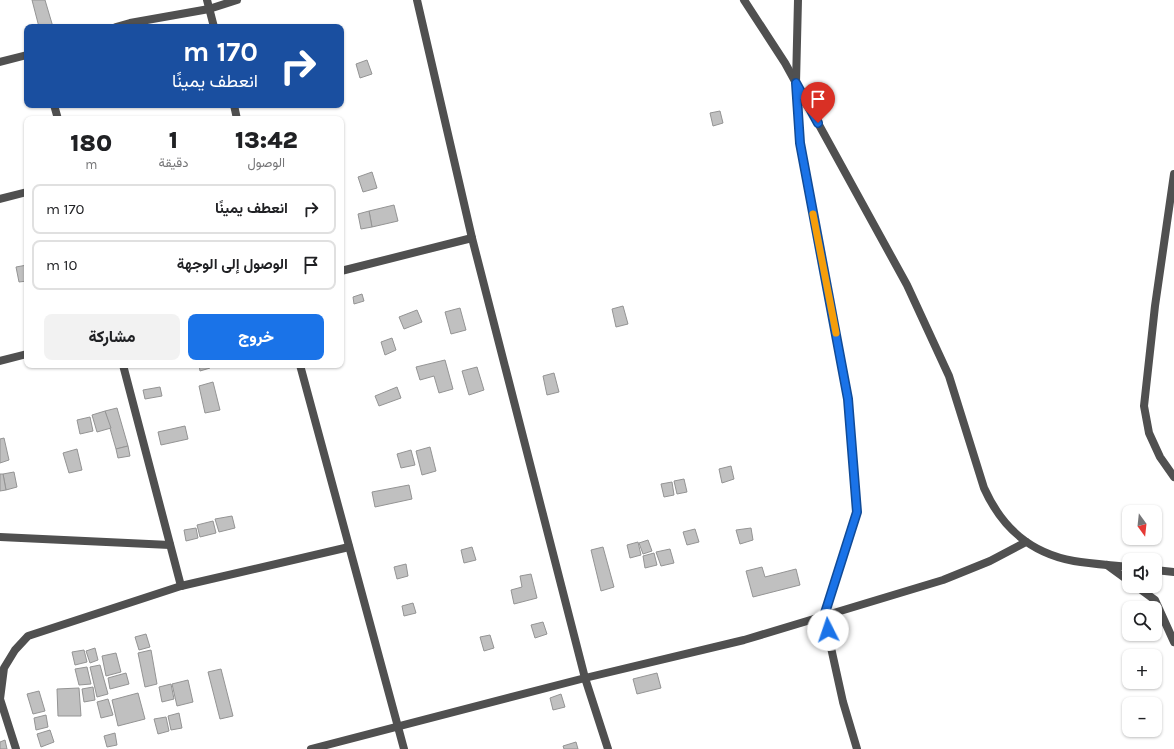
<!DOCTYPE html>
<html lang="ar">
<head>
<meta charset="utf-8">
<style>
  body { margin:0; font-family:Karla,Vazirmatn,sans-serif; background:#f2f2f2; color:#202124; direction:rtl; height:100vh; display:flex; flex-direction:column; font-size:15px; white-space:nowrap }
  * { box-sizing:border-box; margin:0 }
  p { font-size:13px; color:#757577 }
  .icon { flex:none; width:22px; height:22px; fill:none; stroke:currentColor; stroke-width:2; stroke-linecap:round; stroke-linejoin:round }
  .map { position:relative; flex:1; overflow:hidden; direction:ltr }
  .panel { position:absolute; left:24px; top:116px; width:320px; height:252px; display:flex; flex-direction:column; background:#fff; border-radius:8px; box-shadow:0 1px 3px #0004; direction:rtl }
  .panel>* { flex:none }
  .guide { position:absolute; left:24px; top:24px; width:320px; height:84px; border-radius:8px; box-shadow:0 1px 3px #0004; direction:rtl; background:#1a4fa0; color:#fff; overflow:hidden }
  .needle { width:26px; rotate:165deg }
  .buttons { position:absolute; left:1122px; top:505px; display:grid; gap:8px }
  .buttons a { display:grid; place-items:center; width:40px; height:40px; border-radius:8px; background:#fff; box-shadow:0 1px 3px #0004; font-size:20px }
  .pin { position:absolute; display:grid; place-items:center; width:34px; height:34px; color:#fff; margin:-41px -17px; border-radius:50% 50% 50% 0; rotate:-45deg; box-shadow:0 0 4px #0007 }
  .pin .icon { rotate:45deg }
  .me { position:absolute; width:44px; margin:-22px; rotate:356deg; stroke-linejoin:round; filter:drop-shadow(0 0 3px #0008) }
  .turn { display:flex; align-items:center; gap:14px; height:84px; padding:0 20px; font-size:18px }
  .turn .icon { width:52px; height:52px; stroke-width:2.5 }
  .turn b { display:block; font-size:28px; line-height:34px }
  .eta { display:flex; justify-content:space-evenly; align-items:center; height:68px; text-align:center }
  .eta b { font-size:24px; font-weight:800; line-height:28px }
  .primary-button { display:flex; gap:8px; margin-top:auto; padding:8px 20px }
  .primary-button a { flex:1; height:46px; border-radius:8px; background:#1a73e8; color:#fff; font-size:16px; font-weight:800; line-height:46px; text-align:center }
  .primary-button a+a { background:#f2f2f2; color:#202124 }
  ul { padding:0; list-style:none }
  li { display:flex; align-items:center; gap:12px; height:50px; margin:0 8px 6px; padding:0 12px; border:2px solid #e0e0e0; border-radius:8px }
  li div { flex:1 }
  li b { display:block; font-size:15px }
  li em { font-style:normal }
  .map>svg:first-child { display:block }
  .building { fill:#c0c0c0; stroke:#949494 }
  .lines { fill:none; stroke-linecap:round; stroke-linejoin:round }
  .service { stroke:#505050; stroke-width:8 }
  .minor { stroke:#505050; stroke-width:8 }
  .route-casing { stroke:#114b97; stroke-width:10 }
  .route { stroke:#1a73e8; stroke-width:7 }
  .slow { stroke:#f59e0b; stroke-width:7 }
</style>
</head>
<body>
<div class="map">
<svg width="1174" height="749" viewBox="0 0 1174 749">
  <rect width="100%" height="100%" fill="#fff"/>
  <g class="building">
    <path d="M32 0H45L53 27H39Z"/>
    <path d="M367 60 372 74 360 78 356 64Z"/>
    <path d="M720 111 723 123 713 126 710 113Z"/>
    <path d="M372 172 377 188 363 192 358 177Z"/>
    <path d="M394 205 398 221 372 227 369 211Z"/>
    <path d="M369 211 372 227 361 229 358 214Z"/>
    <path d="M27 265V281L19 282 16 267Z"/>
    <path d="M362 294 364 301 354 304 353 297Z"/>
    <path d="M623 306 628 324 616 327 612 309Z"/>
    <path d="M460 308 466 330 451 334 445 312Z"/>
    <path d="M417 310 422 322 404 329 399 317Z"/>
    <path d="M392 338 396 350 385 355 381 342Z"/>
    <path d="M445 360 453 389 439 393 434 376 420 380 416 367Z"/>
    <path d="M199 365H210V368L200 371Z"/>
    <path d="M477 367 484 390 469 395 462 371Z"/>
    <path d="M554 373 559 392 547 395 543 376Z"/>
    <path d="M213 382 220 410 205 413 199 386Z"/>
    <path d="M160 387 162 396 145 399 143 390Z"/>
    <path d="M397 387 401 398 379 406 375 396Z"/>
    <path d="M117 408 128 446 116 449 105 411Z"/>
    <path d="M105 411 111 428 97 432 92 415Z"/>
    <path d="M90 417 93 431 80 434 77 420Z"/>
    <path d="M185 426 188 439 161 445 158 432Z"/>
    <path d="M4 438 9 460 0 463V439Z"/>
    <path d="M128 446 130 456 118 458 116 449Z"/>
    <path d="M430 447 436 471 422 475 416 451Z"/>
    <path d="M77 449 82 470 69 473 63 453Z"/>
    <path d="M411 450 415 465 401 468 397 454Z"/>
    <path d="M731 466 734 479 722 483 719 469Z"/>
    <path d="M14 472 17 487 6 490 3 474Z"/>
    <path d="M0 474H3L6 490 0 491Z"/>
    <path d="M684 479 687 492 677 494 674 481Z"/>
    <path d="M672 482 674 495 664 497 661 484Z"/>
    <path d="M409 485 412 499 375 507 372 492Z"/>
    <path d="M232 516 235 528 219 532 215 519Z"/>
    <path d="M213 521 216 533 200 537 197 525Z"/>
    <path d="M196 528 198 538 186 541 184 530Z"/>
    <path d="M751 528 753 540 740 544 736 530Z"/>
    <path d="M695 529 699 542 687 545 683 532Z"/>
    <path d="M648 540 652 551 643 554 639 543Z"/>
    <path d="M638 542 641 555 630 558 627 545Z"/>
    <path d="M472 547 476 560 464 563 461 550Z"/>
    <path d="M603 547 614 587 601 591 591 550Z"/>
    <path d="M670 549 674 563 661 566 656 552Z"/>
    <path d="M654 553 657 565 645 568 643 556Z"/>
    <path d="M406 564 408 576 397 579 394 567Z"/>
    <path d="M762 567 765 577 796 569 800 585 753 597 746 571Z"/>
    <path d="M531 574 537 598 514 604 511 590 522 587 520 576Z"/>
    <path d="M413 603 416 613 404 616 402 606Z"/>
    <path d="M543 622 547 634 535 638 531 625Z"/>
    <path d="M146 634 150 647 139 650 135 637Z"/>
    <path d="M490 635 494 648 484 651 480 637Z"/>
    <path d="M95 648 98 660 90 663 86 651Z"/>
    <path d="M84 650 87 662 75 665 72 652Z"/>
    <path d="M151 650 157 684 145 687 138 653Z"/>
    <path d="M116 653 121 672 106 676 102 656Z"/>
    <path d="M100 665 108 694 97 697 90 667Z"/>
    <path d="M87 667 91 684 79 685 75 669Z"/>
    <path d="M221 669 233 716 220 719 208 672Z"/>
    <path d="M126 673 129 684 110 689 108 678Z"/>
    <path d="M657 673 661 688 637 694 633 679Z"/>
    <path d="M188 680 193 702 177 706 172 684Z"/>
    <path d="M171 684 174 699 162 702 159 687Z"/>
    <path d="M93 687 95 700 84 702 82 689Z"/>
    <path d="M79 688 81 716H58L57 689Z"/>
    <path d="M39 691 45 711 33 714 27 694Z"/>
    <path d="M138 693 145 719 118 726 112 700Z"/>
    <path d="M561 694 565 707 553 710 550 698Z"/>
    <path d="M108 699 113 715 101 718 97 702Z"/>
    <path d="M179 713 182 728 171 730 168 716Z"/>
    <path d="M46 715 48 727 36 730 34 718Z"/>
    <path d="M166 717 169 731 158 734 154 719Z"/>
    <path d="M50 730 54 742 41 747 37 734Z"/>
    <path d="M115 733 117 745 107 747 104 736Z"/>
    <path d="M5 740 7 749H0V742Z"/>
    <path d="M576 742 578 749H564L563 746Z"/>
  </g>
  <g class="lines">
    <path class="service" d="M1174 174 1155 306 1144 406 1149 433 1160 457 1174 477"/>
    <g class="minor">
      <path d="M207 0 214 27"/>
      <path d="M417 0 472 238 585 678 608 749"/>
      <path d="M744 0 785 63 907 285 949 376 984 488C1002 528 1030 553 1074 561 1092 564 1111 565 1129 567"/>
      <path d="M798 0 796 83 800 143 848 399 857 512 824 616 843 702 857 749"/>
      <path d="M116 27 130 23 209 9 237 0"/>
      <path d="M0 62 27 55"/>
      <path d="M54 105 58 119"/>
      <path d="M234 105 237 119"/>
      <path d="M0 199 27 192"/>
      <path d="M341 271 472 238"/>
      <path d="M0 361 27 354"/>
      <path d="M123 365 181 586"/>
      <path d="M300 365 404 749"/>
      <path d="M0 537 170 545"/>
      <path d="M1107 565 1129 581"/>
      <path d="M1155 570 1174 572"/>
      <path d="M1136 586 1155 600 1174 642"/>
      <path d="M16 749 0 699 4 668 15 650 28 636 181 586 349 547"/>
      <path d="M311 749 585 678 744 640 943 580 990 561 1026 542"/>
    </g>
  </g>
  <g class="lines">
    <g class="route-casing">
      <path id="route" d="M818 123 796 83 800 143 848 399 857 512 824 616 828 630"/>
    </g>
    <use href="#route" class="route"/>
    <path class="slow" d="M813 214 836 333"/>
  </g>
</svg>
<div class="buttons">
<a><svg class="needle" viewBox="-14 -14 28 28"><path d="M0-13l5 13h-10z" fill="#e53935"/><path d="M0 13l5-13h-10z" fill="#757577"/></svg></a>
<a><svg class="icon" aria-label="sound" viewBox="0 0 24 24"><path d="M4 9h4l5-4v14l-5-4H4zM17 9q2 3 0 6"/></svg></a>
<a><svg class="icon" aria-label="search" viewBox="0 0 24 24"><circle cx="10" cy="10" r="6"/><path d="M15 15l6 6"/></svg></a>
<a>+</a>
<a>−</a>
</div>
<div class="pin" style="left:818px;top:123px;background:#d93025"><svg class="icon" aria-label="arrive" viewBox="0 0 24 24"><path d="M6 21V4h12l-3 4 3 4H6"/></svg></div>
<svg class="me" style="left:828px;top:630px" viewBox="-20 -20 40 40"><circle r="19" fill="#fff"/><path d="M0-13L10 11 0 6-10 11z" fill="#1a73e8"/></svg>
<div class="guide">
<div class="turn"><svg class="icon" aria-label="right" viewBox="0 0 24 24"><path d="M7 20v-9h11M14 6l5 5-5 5"/></svg><div><b>170 m</b>انعطف يمينًا</div></div>
</div>
<section class="panel">
<div class="eta">
<div><b>13:42</b><p>الوصول</p></div>
<div><b>1</b><p>دقيقة</p></div>
<div><b>180</b><p>m</p></div>
</div>
<ul>
<li><svg class="icon" aria-label="right" viewBox="0 0 24 24"><path d="M7 20v-9h11M14 6l5 5-5 5"/></svg><div><b>انعطف يمينًا</b></div><em>170 m</em></li>
<li><svg class="icon" aria-label="arrive" viewBox="0 0 24 24"><path d="M6 21V4h12l-3 4 3 4H6"/></svg><div><b>الوصول إلى الوجهة</b></div><em>10 m</em></li>
</ul>
<div class="primary-button"><a>خروج</a><a>مشاركة</a></div>
</section>
</div>
</body>
</html>
